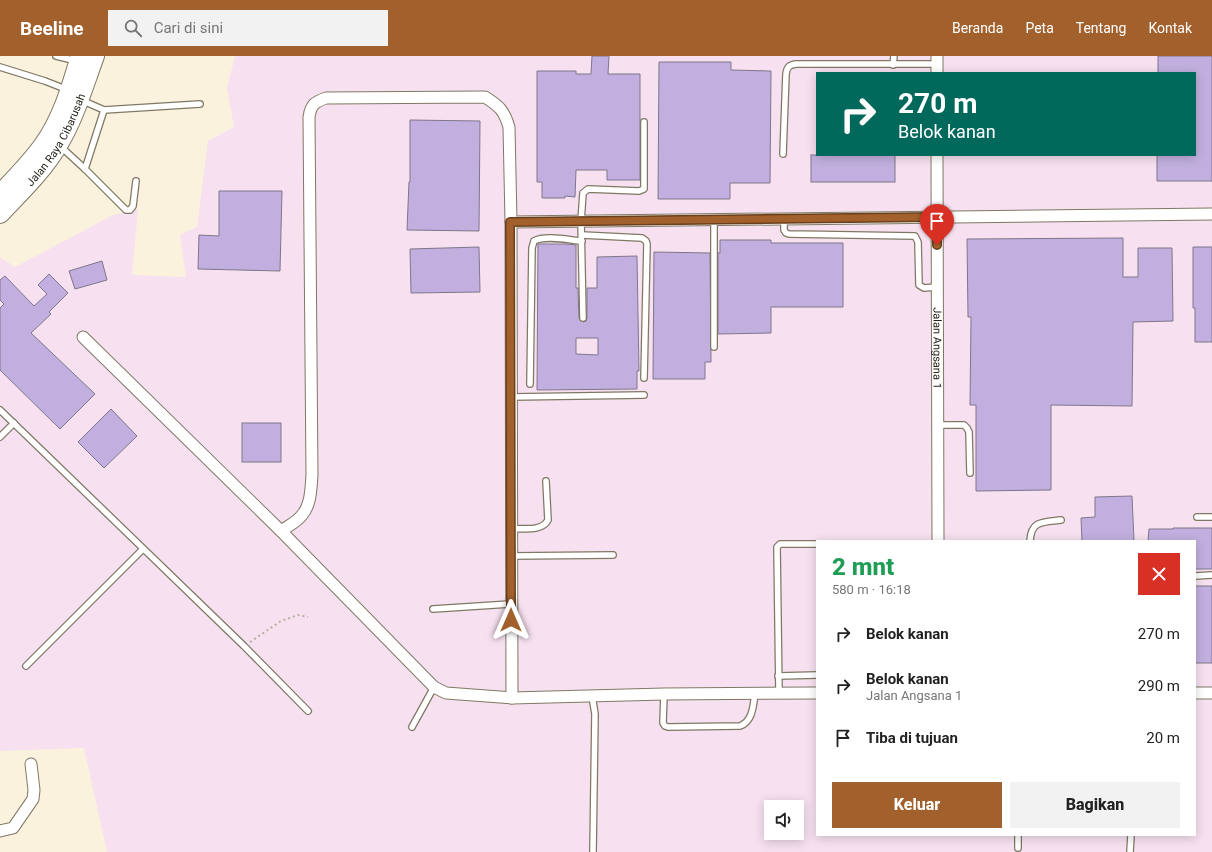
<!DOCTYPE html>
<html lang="id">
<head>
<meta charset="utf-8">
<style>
  body { margin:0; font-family:Roboto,sans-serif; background:#f2f2f2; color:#222; height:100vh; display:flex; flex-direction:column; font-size:15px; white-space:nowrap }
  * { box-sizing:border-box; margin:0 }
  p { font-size:13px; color:#767676 }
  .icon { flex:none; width:22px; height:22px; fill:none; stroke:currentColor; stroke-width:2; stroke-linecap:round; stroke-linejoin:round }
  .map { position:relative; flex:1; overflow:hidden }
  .details { position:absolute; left:816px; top:484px; width:380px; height:296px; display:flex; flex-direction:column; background:#fff; border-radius:0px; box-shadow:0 2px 10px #0003 }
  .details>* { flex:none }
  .top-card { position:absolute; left:816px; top:16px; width:380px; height:84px; border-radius:0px; box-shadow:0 2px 10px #0003; background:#00695c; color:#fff; overflow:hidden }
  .controls { position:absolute; left:764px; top:744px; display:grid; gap:8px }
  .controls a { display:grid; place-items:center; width:40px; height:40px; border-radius:0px; background:#fff; box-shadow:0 2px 10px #0003; font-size:20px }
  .pin { position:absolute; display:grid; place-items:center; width:34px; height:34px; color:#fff; margin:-41px -17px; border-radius:50% 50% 50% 0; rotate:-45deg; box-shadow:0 0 4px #0007 }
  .pin .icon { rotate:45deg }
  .me { position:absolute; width:44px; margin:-22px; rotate:0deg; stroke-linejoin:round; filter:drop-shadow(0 0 3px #0008) }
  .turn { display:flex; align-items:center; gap:14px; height:84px; padding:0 16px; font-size:18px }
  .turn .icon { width:52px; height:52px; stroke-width:2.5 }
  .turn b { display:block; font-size:28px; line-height:34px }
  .round { display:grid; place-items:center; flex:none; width:42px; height:42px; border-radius:0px; background:#f2f2f2 }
  .headline { display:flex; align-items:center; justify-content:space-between; height:68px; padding:0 16px }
  h1 { font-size:24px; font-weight:800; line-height:30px; color:#1e9e55 }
  .primary-button { display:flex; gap:8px; margin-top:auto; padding:8px 16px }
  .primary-button a { flex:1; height:46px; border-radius:0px; background:#a2612c; color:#fff; font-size:16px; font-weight:800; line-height:46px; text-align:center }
  .primary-button a+a { background:#f2f2f2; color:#222 }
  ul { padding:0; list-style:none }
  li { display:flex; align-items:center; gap:12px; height:52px; padding:0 16px }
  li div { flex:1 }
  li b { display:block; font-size:15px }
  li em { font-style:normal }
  header { display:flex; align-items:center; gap:24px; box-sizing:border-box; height:56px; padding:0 20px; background:#a2612c; color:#fff }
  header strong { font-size:19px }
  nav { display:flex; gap:22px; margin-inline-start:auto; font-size:14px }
  .search { width:280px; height:36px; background:#f2f2f2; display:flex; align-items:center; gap:10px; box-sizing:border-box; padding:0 14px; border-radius:0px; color:#767676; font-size:15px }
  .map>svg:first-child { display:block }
  .industrial { fill:#f7e1f0; fill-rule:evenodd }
  .building { fill:#c2afdf; stroke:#7e768a; fill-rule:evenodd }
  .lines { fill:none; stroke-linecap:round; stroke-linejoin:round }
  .lane-casing { stroke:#7f7864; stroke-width:8 }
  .street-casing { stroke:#7f7864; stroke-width:13 }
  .primary-casing { stroke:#7f7864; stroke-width:20 }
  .path { stroke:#b5ae9d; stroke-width:2; stroke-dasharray:2 3; stroke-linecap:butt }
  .lane { stroke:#fff; stroke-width:5.5 }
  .street { stroke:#fff; stroke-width:11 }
  .primary { stroke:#fff; stroke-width:18 }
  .route-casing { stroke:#693f1d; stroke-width:10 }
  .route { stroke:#a2612c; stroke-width:7 }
  .labels { text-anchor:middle; stroke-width:4; stroke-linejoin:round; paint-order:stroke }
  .street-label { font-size:11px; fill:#25221a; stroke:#fff }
</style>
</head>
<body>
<header>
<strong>Beeline</strong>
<div class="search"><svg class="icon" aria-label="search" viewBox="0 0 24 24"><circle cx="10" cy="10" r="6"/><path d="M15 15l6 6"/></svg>Cari di sini</div>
<nav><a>Beranda</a><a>Peta</a><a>Tentang</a><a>Kontak</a></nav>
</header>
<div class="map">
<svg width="1212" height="796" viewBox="0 0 1212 796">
  <rect width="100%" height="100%" fill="#faf2dc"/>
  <path class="industrial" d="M235 0H1212V796H107L84 692 0 695V201L15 211 113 159 138 153 132 219 186 221 180 179 197 171 208 85 234 71 227 32ZM817 17H1195V99H817ZM817 485H1195V779H817ZM771 751H797V777H771Z"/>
  <g class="building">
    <path d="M592 0H609L608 18H640V124H607V114H576L575 141 565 140V142H542V126H537V15H576V18H591Z"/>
    <path d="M1158 0H1212V125H1157V99H1195V17H1158Z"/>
    <path d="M659 6H731V14L771 15 770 127H730V143H658Z"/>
    <path d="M410 64 480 65 479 175 407 174 409 126H410Z"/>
    <rect x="811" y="99" width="84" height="27"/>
    <path d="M219 135H282L280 215 198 213 199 179 219 180Z"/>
    <path d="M1123 182V221H1138V192H1172L1173 265 1133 266 1132 350 1051 349V434L976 435V349H970L971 261H968L967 183Z"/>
    <path d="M720 184H771V187H843V251H771V277L718 278V197H720Z"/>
    <path d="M538 188H566L576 189V232H578L579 262 583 266 586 265 587 262V232H597V201L637 200 639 315H637V333L537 334ZM576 282H598V299L576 298Z"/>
    <path d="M479 191 480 236 411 237 410 193Z"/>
    <path d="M1193 191H1212V286H1195V252H1193Z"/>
    <path d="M654 196 710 197 711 306H705V323H653Z"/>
    <path d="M102 205 107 224 75 233 69 215Z"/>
    <path d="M49 218 68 237 49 256 51 258 31 277 95 338 60 373 0 314V252L4 248 0 244V224L5 220 34 250 47 238 38 229Z"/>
    <path d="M111 353 137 380 104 412 78 386Z"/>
    <rect x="242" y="367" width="39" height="39"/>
    <path d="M1132 440 1134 485H1082L1081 462 1095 461V441Z"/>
    <path d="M1173 472H1212V513H1195V485H1148L1149 473H1173Z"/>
    <rect x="1195" y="530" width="17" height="77"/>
  </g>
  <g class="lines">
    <g class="lane-casing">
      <g id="lane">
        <path d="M56 0 77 5"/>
        <path d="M893 9 894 0"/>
        <path d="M0 11 45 25 68 34"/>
        <path d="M81 44 104 54 85 113"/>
        <path d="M104 54 200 48"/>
        <path d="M60 90 85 113 126 154H130L133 150 136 125"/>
        <path d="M783 98 786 18C787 11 789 9 796 8H937"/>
        <path d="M784 163V174L786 177 789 178 915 180 918 186 919 229 924 232 937 231"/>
        <path d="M582 179 642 182 646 185 647 188 644 322"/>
        <path d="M583 262 581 165 583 137 588 133 639 135 644 133V66"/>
        <path d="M714 291V164"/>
        <path d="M530 328 532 192 534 185C545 179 569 184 582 185"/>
        <path d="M511 341 644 339"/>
        <path d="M0 354 244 590 308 655"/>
        <path d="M938 369H964L967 372 969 376 970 417"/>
        <path d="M0 381 14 367"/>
        <path d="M1197 461H1212"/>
        <path d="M511 473C523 472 542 476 548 464L546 425"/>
        <path d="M1030 485C1031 464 1044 466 1061 464"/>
        <path d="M511 500 613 499"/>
        <path d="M1195 520 1212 519"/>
        <path d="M433 553 511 548"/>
        <path d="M26 610 143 493"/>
        <path d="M778 620 817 619"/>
        <path d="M664 638 663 667 665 670 668 671 740 670C753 665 753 650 755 638"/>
        <path d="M779 638 777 491 780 488H817"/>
        <path d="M592 640 595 658 593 796"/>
        <path d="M412 671 434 631"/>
        <path d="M1018 792V779"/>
        <path d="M1130 796 1131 779"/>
      </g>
    </g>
    <g class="street-casing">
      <g id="street">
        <path d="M937 0V17"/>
        <path id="s1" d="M937 99 938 485"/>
        <path d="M511 166 1212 158"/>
        <path d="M83 281 281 475 434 631 446 637 512 642 664 638 817 637"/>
        <path d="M281 475C288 470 297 466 302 459 311 449 311 432 312 419L309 61C311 48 315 46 326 42L485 41C499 50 504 54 509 71L511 166 512 642"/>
        <path d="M1195 637H1212"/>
        <path d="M0 775 13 772 33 743 34 734 31 708"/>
      </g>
    </g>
    <g class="primary-casing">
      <g id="primary">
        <path d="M0 138C15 122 31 106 43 89 62 63 71 30 80 0"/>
        <path id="s2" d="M0 158C21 136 44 114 59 88 75 61 84 30 95 0"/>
      </g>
    </g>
    <path class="path" d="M250 586 281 565 298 559 308 561"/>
    <use href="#lane" class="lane"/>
    <use href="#street" class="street"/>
    <use href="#primary" class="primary"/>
  </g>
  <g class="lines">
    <g class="route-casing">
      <path id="route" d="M511 564 510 166 937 161V189"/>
    </g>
    <use href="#route" class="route"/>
  </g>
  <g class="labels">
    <g class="street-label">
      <text dy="4" stroke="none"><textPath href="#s2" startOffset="94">Jalan Raya Cibarusah</textPath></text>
      <text dy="4" stroke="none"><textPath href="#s1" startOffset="193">Jalan Angsana 1</textPath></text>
    </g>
  </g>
</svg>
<div class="controls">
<a><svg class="icon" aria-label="sound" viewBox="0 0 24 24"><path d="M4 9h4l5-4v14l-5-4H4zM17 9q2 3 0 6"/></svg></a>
</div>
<div class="pin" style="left:937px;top:189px;background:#d93025"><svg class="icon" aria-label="arrive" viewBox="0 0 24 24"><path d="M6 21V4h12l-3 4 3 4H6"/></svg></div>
<svg class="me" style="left:511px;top:564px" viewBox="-20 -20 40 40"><path d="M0-17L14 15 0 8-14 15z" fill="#a2612c" stroke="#fff" stroke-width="4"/></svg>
<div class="top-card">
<div class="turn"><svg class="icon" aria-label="right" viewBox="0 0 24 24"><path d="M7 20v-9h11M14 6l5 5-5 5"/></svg><div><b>270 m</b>Belok kanan</div></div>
</div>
<section class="details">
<div class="headline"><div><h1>2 mnt</h1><p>580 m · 16:18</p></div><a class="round" style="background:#d93025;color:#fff"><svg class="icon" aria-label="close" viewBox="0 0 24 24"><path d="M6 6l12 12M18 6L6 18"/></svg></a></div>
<ul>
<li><svg class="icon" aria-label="right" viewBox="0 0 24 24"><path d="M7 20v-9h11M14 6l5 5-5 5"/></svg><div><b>Belok kanan</b></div><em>270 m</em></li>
<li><svg class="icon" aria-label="right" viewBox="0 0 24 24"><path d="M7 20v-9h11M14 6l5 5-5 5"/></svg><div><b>Belok kanan</b><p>Jalan Angsana 1</p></div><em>290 m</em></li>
<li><svg class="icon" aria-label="arrive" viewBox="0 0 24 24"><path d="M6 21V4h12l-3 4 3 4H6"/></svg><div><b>Tiba di tujuan</b></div><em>20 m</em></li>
</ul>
<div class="primary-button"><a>Keluar</a><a>Bagikan</a></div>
</section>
</div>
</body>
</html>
